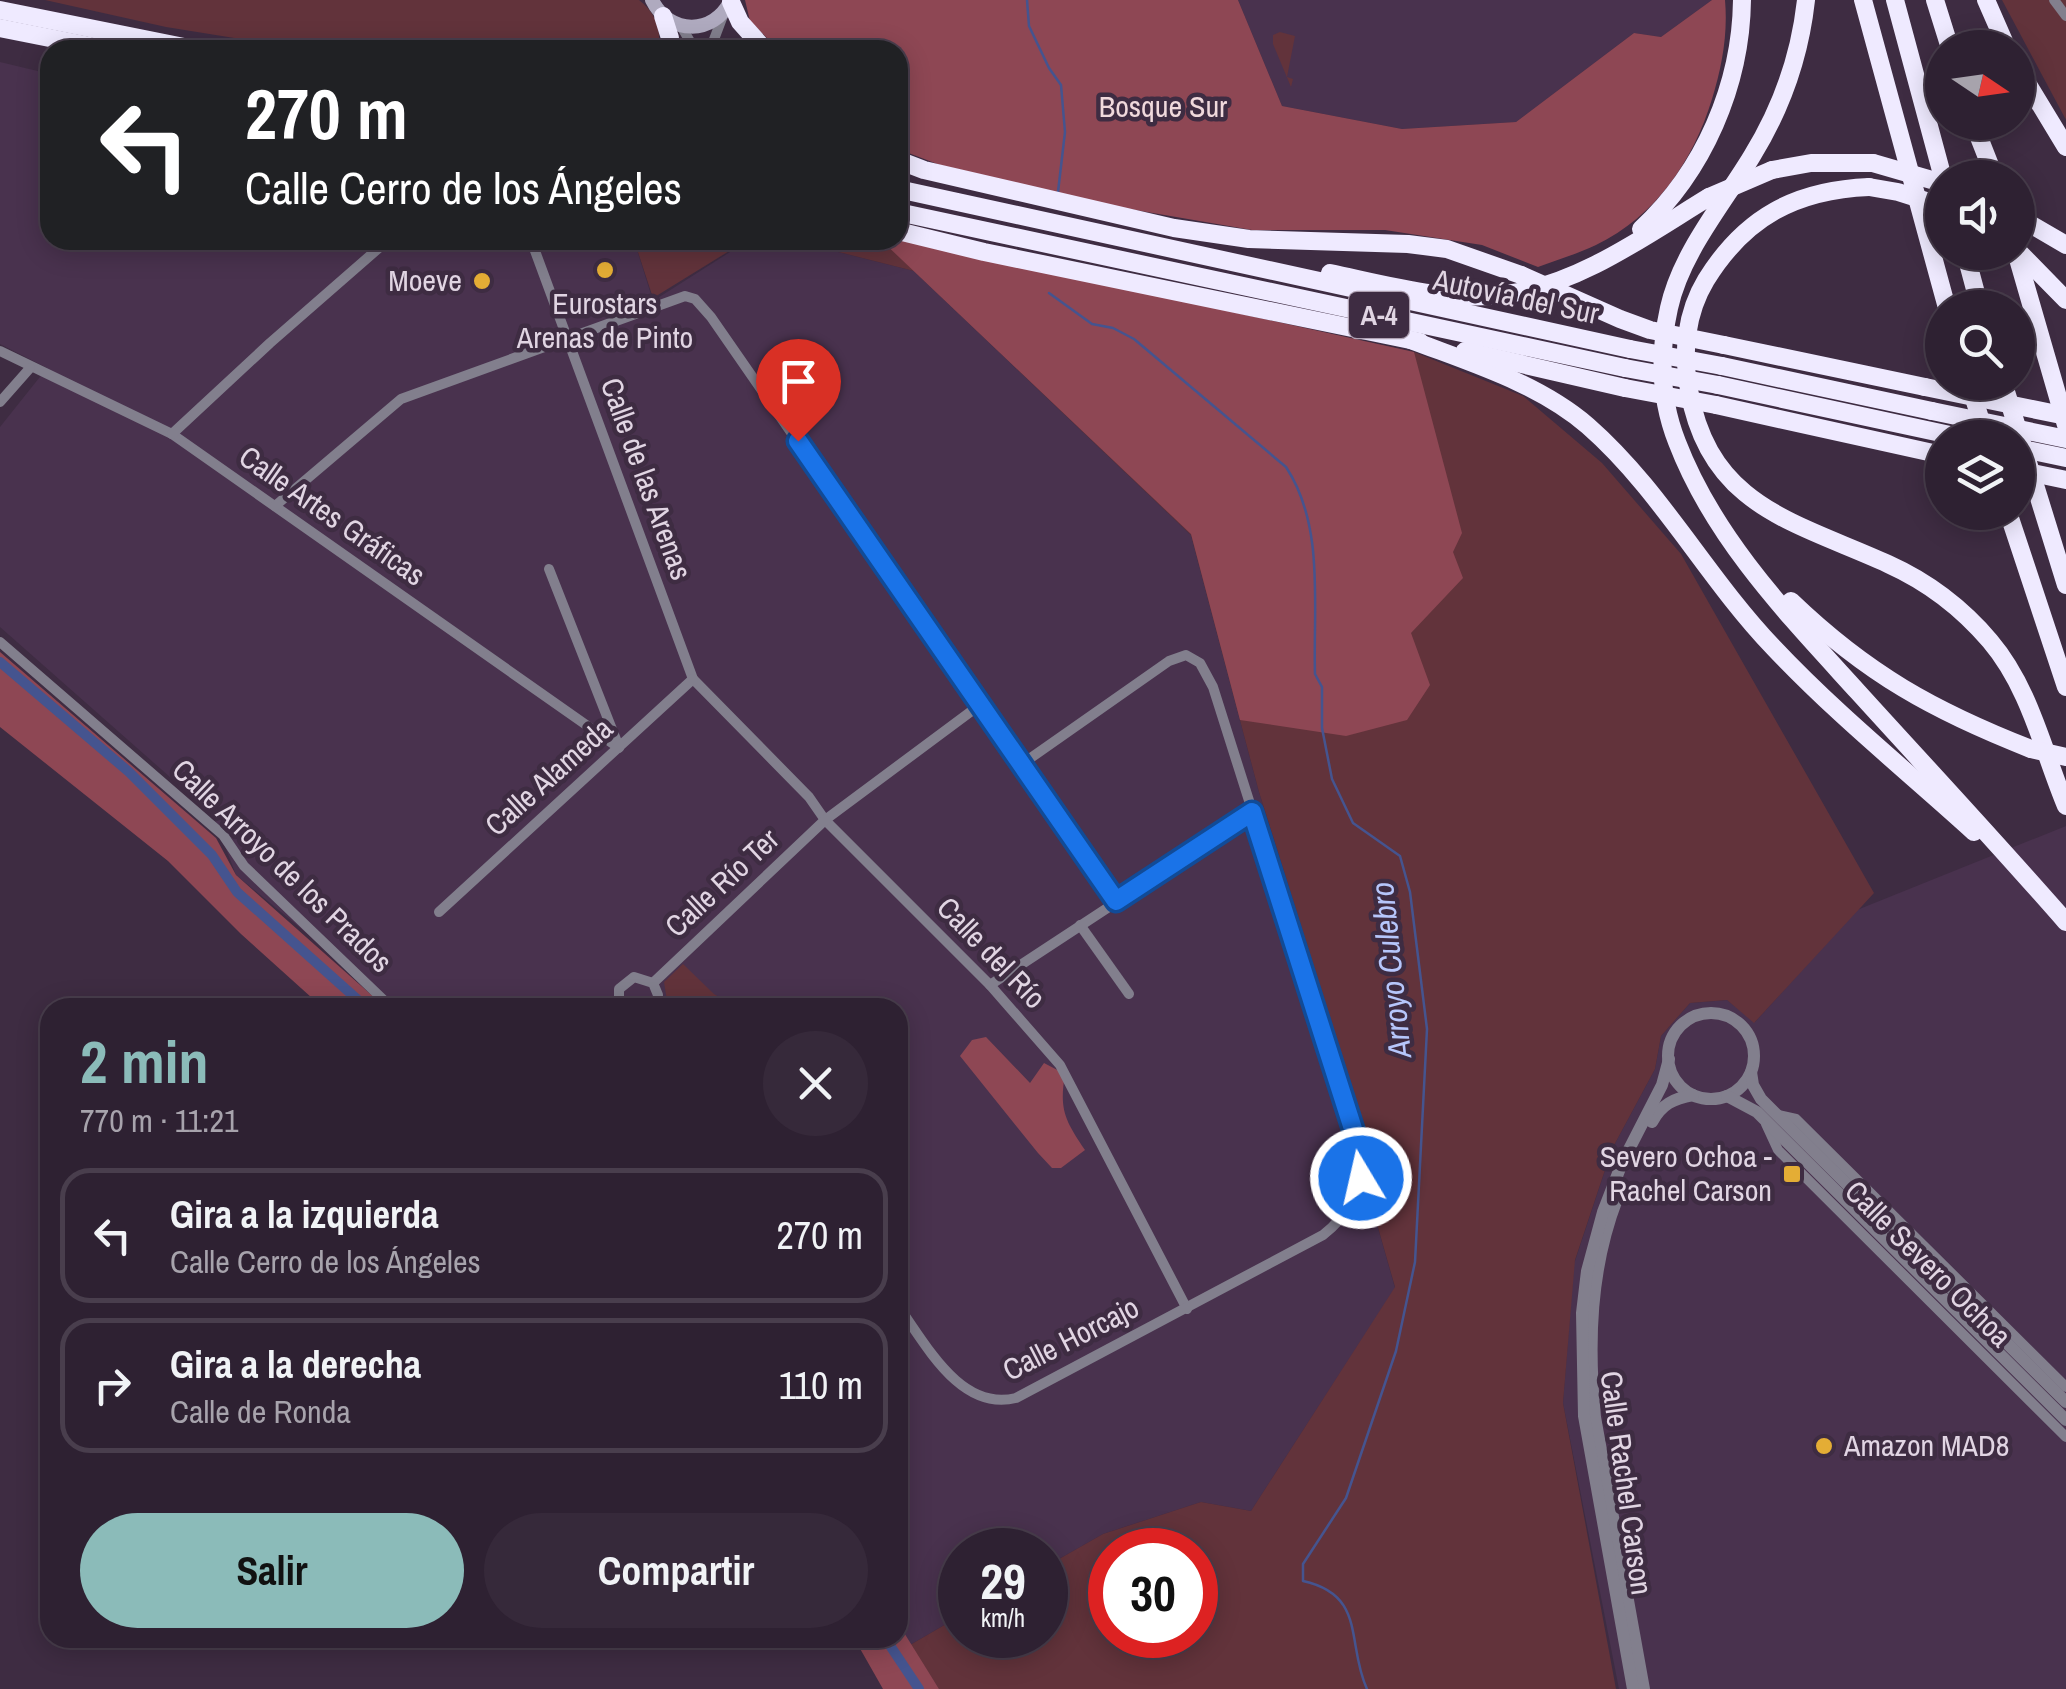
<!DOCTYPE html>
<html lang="es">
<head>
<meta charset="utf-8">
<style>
  body { margin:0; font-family:"Archivo Narrow",sans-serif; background:#36293a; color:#f1f3f6; height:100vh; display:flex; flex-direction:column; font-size:38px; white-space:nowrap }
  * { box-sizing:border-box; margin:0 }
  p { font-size:32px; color:#a7a3ac }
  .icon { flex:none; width:55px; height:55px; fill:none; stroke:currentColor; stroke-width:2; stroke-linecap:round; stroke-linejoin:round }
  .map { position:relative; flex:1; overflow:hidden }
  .details { position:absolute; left:40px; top:998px; width:868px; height:650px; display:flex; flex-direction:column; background:#2e2132; border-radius:30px; box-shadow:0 5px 25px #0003,0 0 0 2px #493e4d }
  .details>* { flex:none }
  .hud { position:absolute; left:40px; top:40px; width:868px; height:210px; border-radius:30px; box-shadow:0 5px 25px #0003,0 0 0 2px #493e4d; background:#202124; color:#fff; overflow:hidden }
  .needle { width:65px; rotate:103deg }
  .buttons { position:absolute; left:1925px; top:30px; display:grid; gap:20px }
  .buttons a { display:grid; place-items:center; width:110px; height:110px; border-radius:50%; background:#2e2132; box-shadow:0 5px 25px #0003,0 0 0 2px #493e4d; font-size:50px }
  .speed { position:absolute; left:938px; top:1528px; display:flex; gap:20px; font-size:50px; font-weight:700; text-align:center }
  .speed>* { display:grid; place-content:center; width:130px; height:130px; border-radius:50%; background:#2e2132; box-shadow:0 5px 25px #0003,0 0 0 2px #493e4d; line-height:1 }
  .speed small { font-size:25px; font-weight:400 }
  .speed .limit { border:15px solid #d22; background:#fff; color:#111 }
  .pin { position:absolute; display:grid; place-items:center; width:85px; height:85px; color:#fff; margin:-102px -42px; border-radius:50% 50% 50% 0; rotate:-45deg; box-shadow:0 0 10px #0007 }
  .pin .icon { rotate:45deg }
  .me { position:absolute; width:110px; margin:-55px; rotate:351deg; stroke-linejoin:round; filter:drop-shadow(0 0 8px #0008) }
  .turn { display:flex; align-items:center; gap:35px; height:210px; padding:0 40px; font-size:45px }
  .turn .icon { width:130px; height:130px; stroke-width:2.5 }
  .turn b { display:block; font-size:70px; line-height:85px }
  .round { display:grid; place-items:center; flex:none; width:105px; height:105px; border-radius:52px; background:#36293a }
  .headline { display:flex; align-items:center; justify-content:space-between; height:170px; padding:0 40px }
  h1 { font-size:60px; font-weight:700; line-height:75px; color:#8bbbb9 }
  .button { display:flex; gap:20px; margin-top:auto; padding:20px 40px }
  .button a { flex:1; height:115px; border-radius:60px; background:#8bbbb9; color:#111; font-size:40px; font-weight:700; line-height:115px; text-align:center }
  .button a+a { background:#36293a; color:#f1f3f6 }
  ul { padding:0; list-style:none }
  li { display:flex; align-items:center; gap:30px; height:135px; margin:0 20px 15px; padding:0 20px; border:5px solid #493e4d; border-radius:30px }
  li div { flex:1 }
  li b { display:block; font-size:38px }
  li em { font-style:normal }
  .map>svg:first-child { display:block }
  .built { fill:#49324e }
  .green { fill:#62333b; fill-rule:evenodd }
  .forest { fill:#8e4754 }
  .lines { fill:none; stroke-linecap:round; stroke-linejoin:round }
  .stream { stroke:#45548f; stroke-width:2.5 }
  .canal { stroke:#45548f; stroke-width:10 }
  .minor { stroke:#827f8d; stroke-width:10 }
  .tertiary { stroke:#827f8d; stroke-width:12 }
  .secondary { stroke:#afaabf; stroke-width:14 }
  .motorway { stroke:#efeaff; stroke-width:18 }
  .motorway-bridge { stroke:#efeaff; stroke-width:18 }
  .route-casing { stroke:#114b97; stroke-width:25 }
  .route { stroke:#1a73e8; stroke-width:18 }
  .poi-dot { fill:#e4ad35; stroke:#3e2c42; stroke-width:4 }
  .labels { text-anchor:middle; stroke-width:9; stroke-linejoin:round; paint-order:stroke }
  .shield { fill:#3e2c42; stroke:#b0a2b3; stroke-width:2.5 }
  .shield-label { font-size:28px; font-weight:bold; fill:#e1d5e3 }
  .park-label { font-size:30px; fill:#f0d9dc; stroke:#3e2c42 }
  .poi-label { font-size:30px; fill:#e1d5e3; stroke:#3e2c42; text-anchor:end }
  .street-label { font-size:30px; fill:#e1d5e3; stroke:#3e2c42 }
  .water-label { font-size:32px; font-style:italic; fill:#b6c6fb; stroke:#3e2c42 }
</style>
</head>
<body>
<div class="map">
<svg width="2066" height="1689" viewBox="0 0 2066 1689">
  <rect width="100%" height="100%" fill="#3e2c42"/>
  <g class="built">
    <path d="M1238 0H1712L1661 37 1634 33 1516 122 1402 129 1282 106Z"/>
    <path d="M0 62 50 74V240H634L653 301 749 240H791L914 271 1191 535 1259 792 1374 1160 1369 1196 1395 1288 1251 1511 1201 1502 1103 1534 1045 1567V1550H960V1616L910 1645 898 1623V1008L396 1007 236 875 213 815 0 627V427L47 368 0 344Z"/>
    <path d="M2066 826V1689H1619L1563 1403 1574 1264 1612 1149 1655 1069 1661 1036 1690 1003 1727 1000 1755 1022 1857 910Z"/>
  </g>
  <g class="green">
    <path d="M45 0H639C656 13 662 30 658 50H310L166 27Z"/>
    <path d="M2002 0H2066V119L2065 118Z"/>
    <path d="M1280 32 1295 36 1287 77 1293 79 1291 87 1273 44V35Z"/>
    <path d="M634 240H747L653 298Z"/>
    <path d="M791 240H898L1414 352 1523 396 1602 463 1681 554 1874 893 1754 1023 1727 1000 1690 1003 1661 1036 1655 1069 1612 1149 1575 1260 1563 1403 1616 1689H939L910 1645 960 1616V1635H1045V1567L1103 1534 1201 1502 1251 1511 1395 1287 1369 1196 1374 1158 1259 792 1191 535 914 271ZM1110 1550H1195V1635H1110Z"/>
    <path d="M683 964 714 994 735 1007H668L664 982Z"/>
  </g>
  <g class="forest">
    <path d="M745 0H1238L1282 106 1402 129 1516 122 1634 33 1661 37 1712 0H1725C1728 34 1722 67 1712 99 1693 161 1656 216 1596 245 1577 254 1557 260 1538 267L1482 245 1385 230H1252L1112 206 940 165 898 149V50H779L750 21Z"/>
    <path d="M898 238 1414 352 1462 533 1453 552 1463 578 1411 633 1430 685 1407 720 1346 736 1240 720 1191 534 881 240Z"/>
    <path d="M0 652 216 838 236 875 385 1007H322L241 934 168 861 0 727Z"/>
    <path d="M986 1037 1030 1083 1044 1063 1065 1074C1059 1110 1065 1120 1085 1150L1061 1168H1052L1038 1153 960 1056 972 1040Z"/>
    <path d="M898 1623 939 1689H883L854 1638H898Z"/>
  </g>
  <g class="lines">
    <g class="stream">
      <path d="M1027 0 1029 26 1049 68 1061 85 1065 132 1058 192"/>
      <path d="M1049 293 1092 324 1113 328 1134 339 1286 467C1325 526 1313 606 1315 674L1322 687V728L1332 779 1353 823 1400 856 1410 892 1427 1029 1415 1262 1396 1351 1346 1498 1303 1564V1581C1367 1595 1346 1644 1367 1689"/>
    </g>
    <g class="canal">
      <path d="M0 662 129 772 212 855 237 892 367 1008"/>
      <path d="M885 1638 919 1689"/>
    </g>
    <g class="minor">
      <path d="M2054 0 2066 16"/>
      <path d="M681 26 695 50"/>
      <path d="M710 50 724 13"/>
      <path d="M531 240 693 679 809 797 825 820 990 985 1060 1065 1187 1309"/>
      <path d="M0 351 172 434 619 748"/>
      <path d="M0 402 30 368"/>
      <path d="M172 434 270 343 388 240"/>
      <path d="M275 506 401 399 685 296 695 299 711 317 1116 901"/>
      <path d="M549 569 619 747"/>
      <path d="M0 642 223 835 244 866 392 1008"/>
      <path d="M439 912 693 679"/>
      <path d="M1080 925 1129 994"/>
      <path d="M653 983 825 820 981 704"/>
      <path d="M990 985 1252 813"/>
      <path d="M619 1008V989L634 977 653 983 658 995 656 1008"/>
      <path d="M1778 1115 1796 1119 2066 1387"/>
      <path d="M1766 1124 1778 1150 2066 1437"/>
      <path d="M898 1306C926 1344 960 1412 1016 1398L1323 1235C1349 1215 1361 1188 1362 1157L1213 687 1200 663 1186 655 1169 661 1022 764"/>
    </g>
    <g class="tertiary">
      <circle cx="1711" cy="1056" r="43"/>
      <path d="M1751 1072 1753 1085 1761 1099 2066 1402"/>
      <path d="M1727 1096 1757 1112 2066 1420"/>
      <path d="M1652 1122C1662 1104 1673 1099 1693 1095"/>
      <path d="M1617 1199C1590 1269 1588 1344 1595 1417L1644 1689"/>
      <path d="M1633 1689 1584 1416 1582 1313 1587 1271 1603 1212 1622 1163 1662 1085 1669 1059"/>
    </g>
    <path class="secondary" d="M652 0C669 35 714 36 731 0"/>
    <g class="motorway">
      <path d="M1806 0C1800 55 1781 109 1752 156 1723 204 1681 253 1669 308 1659 353 1660 399 1677 442 1714 539 1789 616 1858 692 1927 768 1998 844 2066 922"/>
      <path d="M1863 0 1947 308"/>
      <path d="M1895 0 1943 178"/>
      <path d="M1935 0 1950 48"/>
      <path d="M1986 0 2007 48"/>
      <path d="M731 2 740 22 765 50"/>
      <path d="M0 10 199 50"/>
      <path d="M663 16 670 38 668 50"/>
      <path d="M0 28 110 50"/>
      <path d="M2018 68 2066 147"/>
      <path d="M1973 122 1995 178"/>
      <path d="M898 160 924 170 1174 228 1249 239 1408 244 1447 249 1521 275"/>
      <path d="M1772 170 1811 163H1873"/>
      <path d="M1869 187C1796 190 1745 217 1706 280 1686 313 1682 353 1689 390 1709 507 1796 522 1888 564 1928 582 1962 608 1990 641 2030 688 2043 751 2066 806"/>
      <path d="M898 189 1630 349"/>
      <path d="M898 212 1625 368"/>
      <path d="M2018 217 2066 245"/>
      <path d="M1641 229C1704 171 1741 85 1742 0"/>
      <path d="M898 231 984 252 1420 342"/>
      <path d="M2018 251 2066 300"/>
      <path d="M1965 252 1980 308"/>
      <path d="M2016 252 2066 425"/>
      <path d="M1330 273C1387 285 1449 303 1507 294 1580 284 1648 234 1709 197"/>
      <path d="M1411 340C1471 363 1538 383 1588 426 1660 489 1707 578 1773 647 1836 714 1907 771 1974 832"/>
      <path d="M1724 345 1925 387"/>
      <path d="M1465 351 1625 388"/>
      <path d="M1722 366 1932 411"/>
      <path d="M1969 382 1986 438"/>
      <path d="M2003 382 2066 585"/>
      <path d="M1718 385 1964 438"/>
      <path d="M1716 405 1942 455"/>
      <path d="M2008 512 2066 687"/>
      <path d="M1791 601C1867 674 1934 711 2031 749"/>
    </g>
    <g class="motorway-bridge">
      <path d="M1873 163 1942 183"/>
      <path d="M1869 187 1898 192 1942 206"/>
      <path d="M1709 197 1772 170"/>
      <path d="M1521 275 1620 319 1650 330 1724 345"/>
      <path d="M1630 349 1722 366"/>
      <path d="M1625 368 1718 385"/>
      <path d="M1925 387 2066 416"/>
      <path d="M1625 388 1716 405"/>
      <path d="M1932 411 2066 439"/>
      <path d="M2018 448 2066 458"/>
      <path d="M2018 470 2066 480"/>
      <path d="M2031 749 2066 757"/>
    </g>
  </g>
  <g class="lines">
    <g class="route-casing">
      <path id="route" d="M798 441 1116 901 1252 812 1362 1157 1361 1178"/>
    </g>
    <use href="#route" class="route"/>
  </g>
  <g class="poi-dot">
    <circle cx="605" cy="270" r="10"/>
    <circle cx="482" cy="281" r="10"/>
    <rect x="1782" y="1164" width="20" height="20" rx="5"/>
    <circle cx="1824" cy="1446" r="10"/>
  </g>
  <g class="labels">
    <rect class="shield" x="1349" y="292" width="60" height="46" rx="8"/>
    <g class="shield-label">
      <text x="1379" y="325">A-4</text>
    </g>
    <g class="park-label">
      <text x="1163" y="117">Bosque Sur</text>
    </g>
    <g class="poi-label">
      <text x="462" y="291">Moeve</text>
      <text x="605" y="314" text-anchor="middle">Eurostars<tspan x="605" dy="34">Arenas de Pinto</tspan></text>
      <text x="1772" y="1167">Severo Ochoa -<tspan x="1772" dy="34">Rachel Carson</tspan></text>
      <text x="1844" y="1456" text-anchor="start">Amazon MAD8</text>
    </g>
    <g class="street-label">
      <text transform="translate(1516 297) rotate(12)" y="10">Autovía del Sur</text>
      <text transform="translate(646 479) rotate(70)" y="10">Calle de las Arenas</text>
      <text transform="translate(332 516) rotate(35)" y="10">Calle Artes Gráficas</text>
      <text transform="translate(549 777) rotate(-42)" y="10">Calle Alameda</text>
      <text transform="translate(282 866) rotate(44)" y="10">Calle Arroyo de los Prados</text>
      <text transform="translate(722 883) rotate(-43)" y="10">Calle Río Ter</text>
      <text transform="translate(991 953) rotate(46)" y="10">Calle del Río</text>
      <text transform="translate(1928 1264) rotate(45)" y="10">Calle Severo Ochoa</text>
      <text transform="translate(1071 1339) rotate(-27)" y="10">Calle Horcajo</text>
      <text transform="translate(1626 1483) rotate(82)" y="10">Calle Rachel Carson</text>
    </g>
    <g class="water-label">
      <text transform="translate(1391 970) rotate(-96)" y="11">Arroyo Culebro</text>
    </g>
  </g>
</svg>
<div class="buttons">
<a><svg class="needle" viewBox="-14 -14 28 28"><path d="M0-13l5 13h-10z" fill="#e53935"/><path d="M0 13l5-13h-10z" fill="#a7a3ac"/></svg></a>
<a><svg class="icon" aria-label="sound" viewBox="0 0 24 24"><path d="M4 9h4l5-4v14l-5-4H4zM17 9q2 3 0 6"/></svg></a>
<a><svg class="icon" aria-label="search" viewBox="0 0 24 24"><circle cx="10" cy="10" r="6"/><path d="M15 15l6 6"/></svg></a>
<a><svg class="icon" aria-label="layers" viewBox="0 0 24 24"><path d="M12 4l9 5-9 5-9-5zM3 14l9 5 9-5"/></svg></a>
</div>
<div class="speed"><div>29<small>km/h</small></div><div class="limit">30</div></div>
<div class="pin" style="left:798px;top:441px;background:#d93025"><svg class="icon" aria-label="arrive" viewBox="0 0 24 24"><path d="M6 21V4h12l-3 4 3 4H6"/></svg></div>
<svg class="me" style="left:1361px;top:1178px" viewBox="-20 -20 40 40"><circle r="17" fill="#1a73e8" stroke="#fff" stroke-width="3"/><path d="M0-11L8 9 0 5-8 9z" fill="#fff"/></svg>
<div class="hud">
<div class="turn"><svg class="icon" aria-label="left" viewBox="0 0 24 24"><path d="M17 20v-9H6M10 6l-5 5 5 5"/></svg><div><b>270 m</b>Calle Cerro de los Ángeles</div></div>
</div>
<section class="details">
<div class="headline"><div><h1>2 min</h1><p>770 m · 11:21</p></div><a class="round"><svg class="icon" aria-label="close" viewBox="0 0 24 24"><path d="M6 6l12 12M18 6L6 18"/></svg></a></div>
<ul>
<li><svg class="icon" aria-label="left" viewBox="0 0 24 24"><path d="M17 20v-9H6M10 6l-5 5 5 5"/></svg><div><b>Gira a la izquierda</b><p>Calle Cerro de los Ángeles</p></div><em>270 m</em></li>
<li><svg class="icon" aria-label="right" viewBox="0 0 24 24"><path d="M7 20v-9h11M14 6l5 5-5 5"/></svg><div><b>Gira a la derecha</b><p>Calle de Ronda</p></div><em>110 m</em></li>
</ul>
<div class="button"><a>Salir</a><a>Compartir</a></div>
</section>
</div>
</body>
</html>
